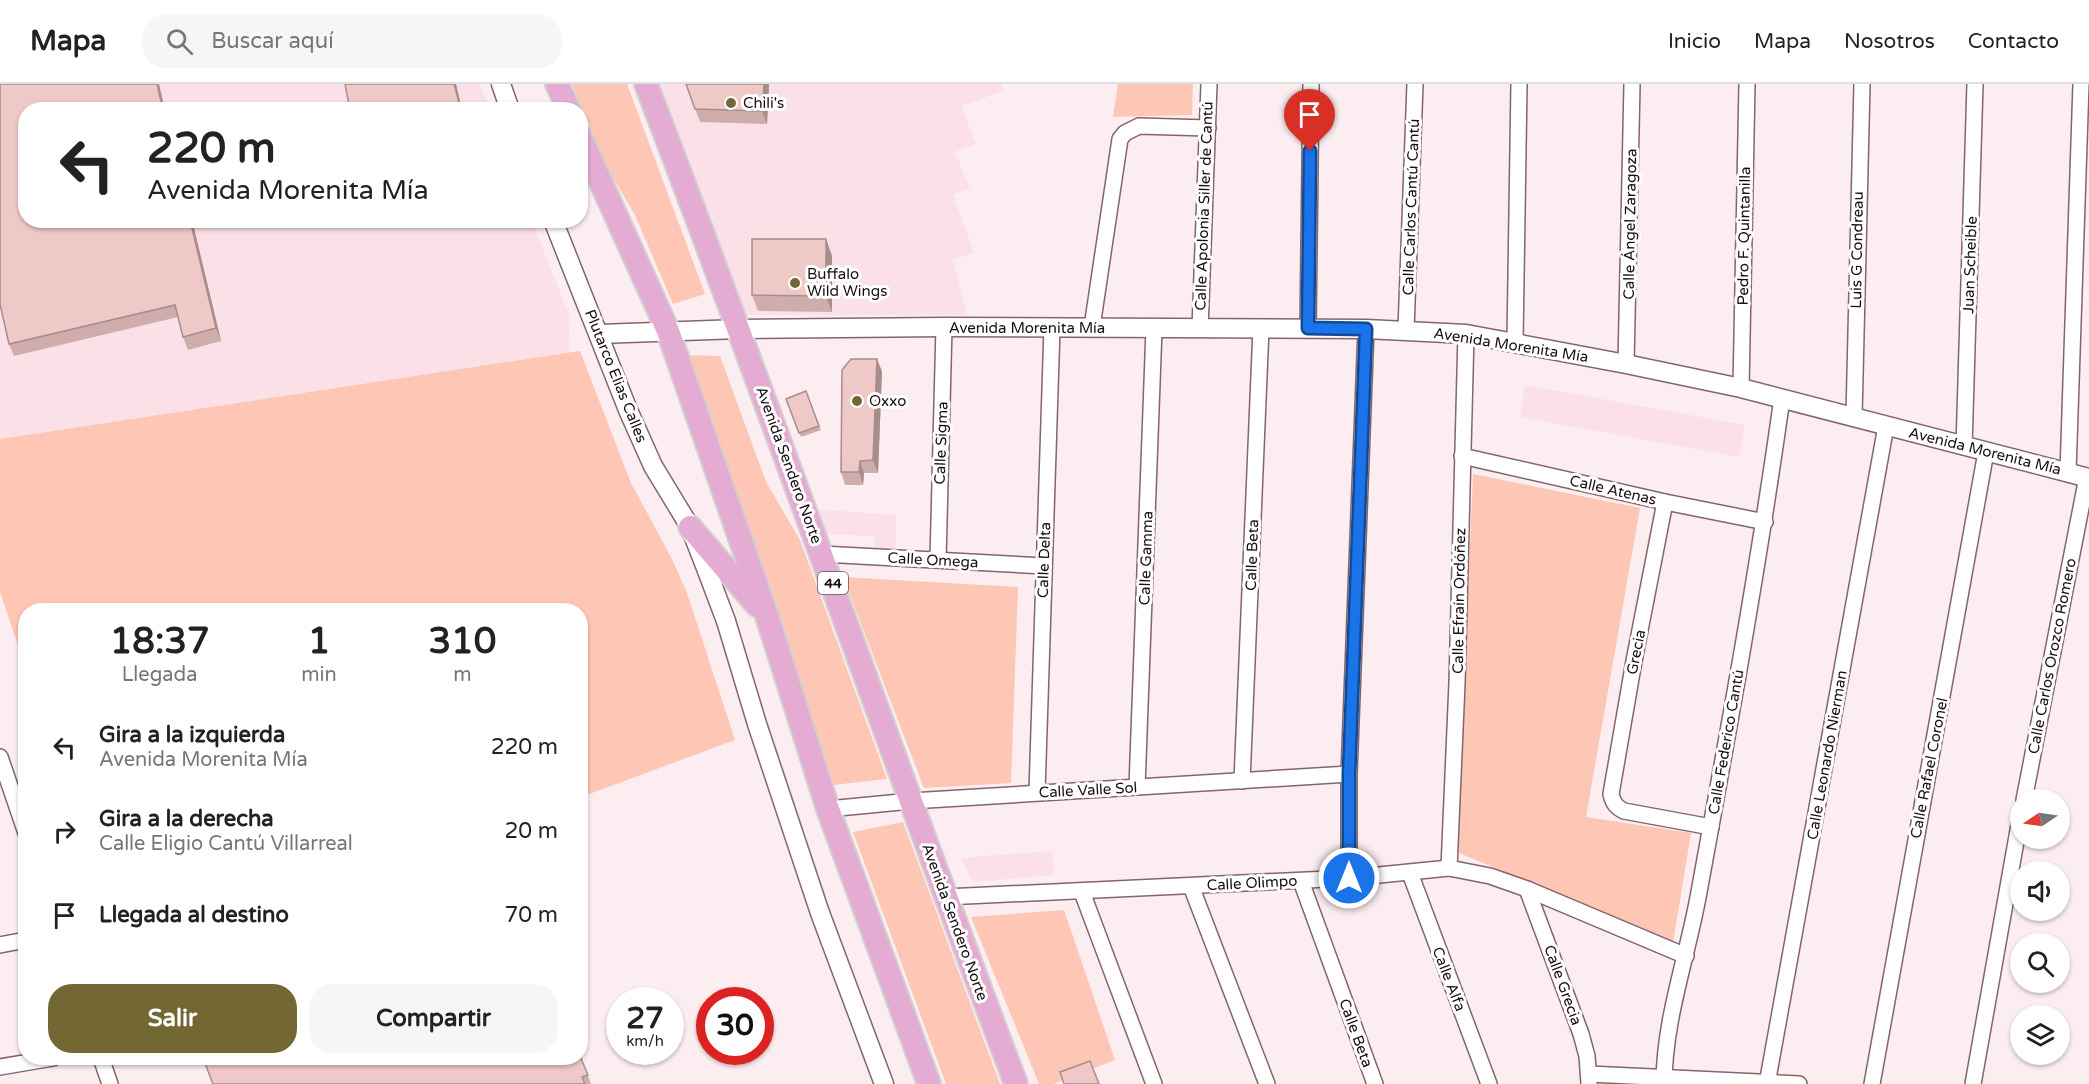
<!DOCTYPE html>
<html lang="es">
<head>
<meta charset="utf-8">
<style>
  body { margin:0; font-family:"Varela Round",sans-serif; background:#f6f6f6; color:#222; height:100vh; display:flex; flex-direction:column; font-size:22px; white-space:nowrap }
  * { box-sizing:border-box; margin:0 }
  p { font-size:20px; color:#767676 }
  .icon { flex:none; width:33px; height:33px; fill:none; stroke:currentColor; stroke-width:2; stroke-linecap:round; stroke-linejoin:round }
  .map { position:relative; flex:1; overflow:hidden }
  .details { position:absolute; left:18px; top:519px; width:570px; height:462px; display:flex; flex-direction:column; background:#fff; border-radius:24px; box-shadow:0 2px 4px #0004 }
  .details>* { flex:none }
  .banner { position:absolute; left:18px; top:18px; width:570px; height:126px; border-radius:24px; box-shadow:0 2px 4px #0004; background:#fff; color:#222; overflow:hidden }
  .needle { width:39px; rotate:257deg }
  .buttons { position:absolute; left:2010px; top:705px; display:grid; gap:12px }
  .buttons a { display:grid; place-items:center; width:60px; height:60px; border-radius:50%; background:#fff; box-shadow:0 2px 4px #0004; font-size:30px }
  .speed { position:absolute; left:606px; top:903px; display:flex; gap:12px; font-size:30px; font-weight:700; text-align:center }
  .speed>* { display:grid; place-content:center; width:78px; height:78px; border-radius:50%; background:#fff; box-shadow:0 2px 4px #0004; line-height:1 }
  .speed small { font-size:15px; font-weight:400 }
  .speed .limit { border:9px solid #d22; background:#fff; color:#111 }
  .pin { position:absolute; display:grid; place-items:center; width:51px; height:51px; color:#fff; margin:-62px -26px; border-radius:50% 50% 50% 0; rotate:-45deg; box-shadow:0 0 6px #0007 }
  .pin .icon { rotate:45deg }
  .me { position:absolute; width:66px; margin:-33px; rotate:0deg; stroke-linejoin:round; filter:drop-shadow(0 0 4px #0008) }
  .turn { display:flex; align-items:center; gap:21px; height:126px; padding:0 30px; font-size:27px }
  .turn .icon { width:78px; height:78px; stroke-width:2.5 }
  .turn b { display:block; font-size:42px; line-height:51px }
  .eta { display:flex; justify-content:space-evenly; align-items:center; height:102px; text-align:center }
  .eta b { font-size:36px; font-weight:800; line-height:42px }
  .cta { display:flex; gap:12px; margin-top:auto; padding:12px 30px }
  .cta a { flex:1; height:69px; border-radius:24px; background:#736734; color:#fff; font-size:24px; font-weight:800; line-height:69px; text-align:center }
  .cta a+a { background:#f6f6f6; color:#222 }
  ul { padding:0; list-style:none }
  li { display:flex; align-items:center; gap:18px; height:84px; padding:0 30px }
  li div { flex:1 }
  li b { display:block; font-size:22px }
  li em { font-style:normal }
  header { display:flex; align-items:center; gap:36px; box-sizing:border-box; height:84px; padding:0 30px; background:#fff; border-bottom:2px solid #e0e0e0 }
  header strong { font-size:28px }
  nav { display:flex; gap:33px; margin-inline-start:auto; font-size:21px }
  .search { width:420px; height:54px; background:#f6f6f6; display:flex; align-items:center; gap:15px; box-sizing:border-box; padding:0 21px; border-radius:24px; color:#767676; font-size:22px }
  .map>svg:first-child { display:block }
  .built { fill:#fbe0e7 }
  .green { fill:#fec6b5 }
  .lines { fill:none; stroke-linecap:round; stroke-linejoin:round }
  .minor-casing { stroke:#84646d; stroke-width:18 }
  .tertiary-casing { stroke:#84646d; stroke-width:21 }
  .primary-casing { stroke:#d1cfd0; stroke-width:26 }
  .minor { stroke:#fff; stroke-width:15 }
  .tertiary { stroke:#fff; stroke-width:18 }
  .primary { stroke:#e4acd3; stroke-width:22 }
  .wall { fill:#ceadac }
  .shaded-wall { fill:#a78d8c }
  .building { fill:#efc9c8; stroke:#a78d8c; stroke-width:1.5 }
  .route-casing { stroke:#114b97; stroke-width:15 }
  .route { stroke:#1a73e8; stroke-width:10 }
  .poi-dot { fill:#736734; stroke:#fff; stroke-width:2 }
  .labels { text-anchor:middle; stroke-width:6; stroke-linejoin:round; paint-order:stroke }
  .shield { fill:#fff; stroke:#5f5659; stroke-width:1.5 }
  .shield-label { font-size:14px; font-weight:bold; fill:#1a0e12 }
  .poi-label { font-size:15px; fill:#1a0e12; stroke:#fff; text-anchor:start }
  .street-label { font-size:15px; fill:#1a0e12; stroke:#fff }
</style>
</head>
<body>
<header>
<strong>Mapa</strong>
<div class="search"><svg class="icon" aria-label="search" viewBox="0 0 24 24"><circle cx="10" cy="10" r="6"/><path d="M15 15l6 6"/></svg>Buscar aquí</div>
<nav><a>Inicio</a><a>Mapa</a><a>Nosotros</a><a>Contacto</a></nav>
</header>
<div class="map">
<svg width="2089" height="1000" viewBox="0 0 2089 1000">
  <rect width="100%" height="100%" fill="#fcedf1"/>
  <g class="built">
    <path d="M0 0H480L490 25 26 26V136L532 137 569 231 570 269 0 355Z"/>
    <path d="M661 0H1001L1003 7 961 22 976 60 955 68 970 105 953 110 974 169 953 176 967 231H741Z"/>
    <path d="M1525 301 1745 341 1739 373 1520 333Z"/>
    <path d="M814 425 896 431V467H875L874 452 824 450Z"/>
    <path d="M1052 767 1054 791 973 798 961 774Z"/>
  </g>
  <g class="green">
    <path d="M572 0H627L705 210 673 220 635 131 605 80Z"/>
    <path d="M1118 0H1193L1192 31 1113 33Z"/>
    <path d="M580 267 631 399 673 477 687 509 735 656 581 713 580 526H26L25 582 0 508V355Z"/>
    <path d="M683 271 720 272 766 398 800 456 887 695 833 701Z"/>
    <path d="M1473 390 1640 424 1586 733 1691 749 1673 859 1457 768Z"/>
    <path d="M843 493 1018 503 1011 699 924 704Z"/>
    <path d="M903 738 1000 1000H946L853 748Z"/>
    <path d="M1064 826 1115 976 1053 1000H1039L971 833Z"/>
  </g>
  <g class="lines">
    <g class="minor-casing">
      <g id="minor">
        <path d="M1092 243 1120 55 1125 49 1139 42 1208 44"/>
        <path d="M1308 244 1311 0"/>
        <path d="M1200 245 1209 0"/>
        <path d="M1406 246 1415 0"/>
        <path d="M1515 258 1519 0"/>
        <path d="M1626 280 1632 0"/>
        <path d="M1741 304 1747 0"/>
        <path d="M1854 333 1862 0"/>
        <path d="M1964 363 1975 0"/>
        <path d="M1462 372 1665 418 1765 438"/>
        <path d="M2068 388 2081 0"/>
        <path d="M1665 418 1634 577 1611 710C1613 719 1616 723 1624 727L1711 743"/>
        <path d="M822 470 1044 482"/>
        <path d="M938 476 944 243"/>
        <path d="M0 673 26 749"/>
        <path d="M1242 697 1261 244"/>
        <path d="M1137 703 1154 245"/>
        <path d="M1037 708 1052 244"/>
        <path d="M2024 716 2087 393"/>
        <path d="M828 725 911 717 1349 690"/>
        <path d="M1449 784 1457 599 1466 250"/>
        <path d="M1410 789 1489 1000"/>
        <path d="M1349 794V690L1366 245"/>
        <path d="M1301 797 1375 1000"/>
        <path d="M1191 802 1267 1000"/>
        <path d="M1527 805 1581 950 1587 972 1589 999"/>
        <path d="M1082 808 1154 1000"/>
        <path d="M945 813 1349 794 1449 784 1490 792 1527 805 1686 872"/>
        <path d="M0 861 26 856"/>
        <path d="M101 974 110 1000"/>
        <path d="M0 983 53 974"/>
        <path d="M1589 990 1799 1000"/>
        <path d="M1664 1000C1664 935 1688 871 1699 808 1729 644 1759 479 1782 314"/>
        <path d="M1767 1000 1886 342"/>
        <path d="M1872 1000 1986 368"/>
        <path d="M1973 1000 2020 735"/>
      </g>
    </g>
    <g class="tertiary-casing">
      <g id="tertiary">
        <path d="M501 0 510 26"/>
        <path d="M553 136 628 326 653 382 690 443 709 492 726 537 757 640 820 829 884 1000"/>
        <path d="M599 250 739 245 944 243 1366 245 1466 250 1626 280 1741 304 2089 394"/>
      </g>
    </g>
    <g class="primary-casing">
      <g id="primary">
        <path d="M557 0 569 26"/>
        <path d="M646 0C774 332 890 668 1016 1000"/>
        <path d="M580 52 668 247 767 532 828 725 929 1000"/>
        <path d="M690 443 757 521"/>
      </g>
    </g>
    <use href="#minor" class="minor"/>
    <use href="#tertiary" class="tertiary"/>
    <use href="#primary" class="primary"/>
  </g>
  <g class="wall">
    <path d="M456 0 462 26H350Z"/>
    <path d="M686 0H769L767 40 700 38Z"/>
    <path d="M26 136H192L221 257 188 266 183 253 178 233 14 272 9 260Z"/>
    <path d="M826 155 832 172V228L758 227 752 211Z"/>
    <path d="M882 287 878 389H864L863 401H845L841 388Z"/>
    <path d="M806 307 821 346 801 353 786 315Z"/>
    <path d="M580 972 591 1000H213Z"/>
  </g>
  <g class="shaded-wall">
    <path d="M157 0H159L165 26H163Z"/>
    <path d="M454 0H456L462 26H461L460 22Z"/>
    <path d="M764 0H769L767 40 762 27Z"/>
    <path d="M190 136H192L221 257 216 244Z"/>
    <path d="M826 155 832 172V228L826 212Z"/>
    <path d="M877 275 882 287 878 389 873 376Z"/>
    <path d="M860 377 864 389 863 401 859 388Z"/>
  </g>
  <g class="building">
    <path d="M0 0H157L163 26H26V136H190L216 244 183 253 175 221 9 260 0 220Z"/>
    <path d="M345 0H454L460 22 447 26H350Z"/>
    <path d="M686 0H764L762 27 695 25Z"/>
    <path d="M752 155H826V212L752 211Z"/>
    <path d="M851 275H877L873 376 860 377 859 388H841L842 286Z"/>
    <path d="M806 307 819 342 799 349 786 315Z"/>
    <path d="M580 972 588 991 582 993 585 1000H213L203 974H580Z"/>
    <path d="M1090 977 1099 1000H1064L1060 988Z"/>
  </g>
  <g class="lines">
    <g class="route-casing">
      <path id="route" d="M1310 67 1308 244 1366 245 1349 690V794"/>
    </g>
    <use href="#route" class="route"/>
  </g>
  <g class="poi-dot">
    <circle cx="731" cy="19" r="6"/>
    <circle cx="795" cy="199" r="6"/>
    <circle cx="857" cy="317" r="6"/>
  </g>
  <g class="labels">
    <rect class="shield" x="818" y="488" width="30" height="22" rx="4.5"/>
    <g class="shield-label">
      <text x="833" y="504">44</text>
    </g>
    <g class="poi-label">
      <text x="743" y="24">Chili's</text>
      <text x="807" y="195">Buffalo<tspan x="807" dy="17">Wild Wings</tspan></text>
      <text x="869" y="322">Oxxo</text>
    </g>
    <g class="street-label">
      <text transform="translate(1204 122) rotate(-88)" y="5">Calle Apolonia Siller de Cantú</text>
      <text transform="translate(1411 123) rotate(-88)" y="5">Calle Carlos Cantú Cantú</text>
      <text transform="translate(1630 140) rotate(-89)" y="5">Calle Ángel Zaragoza</text>
      <text transform="translate(1744 152) rotate(-89)" y="5">Pedro F. Quintanilla</text>
      <text transform="translate(1857 166) rotate(-89)" y="5">Luis G Condreau</text>
      <text transform="translate(1970 181) rotate(-88)" y="5">Juan Scheible</text>
      <text x="1027" y="249">Avenida Morenita Mía</text>
      <text transform="translate(1511 261) rotate(9)" y="5">Avenida Morenita Mía</text>
      <text transform="translate(616 292) rotate(68)" y="5">Plutarco Elias Calles</text>
      <text transform="translate(941 359) rotate(-88)" y="5">Calle Sigma</text>
      <text transform="translate(1985 367) rotate(14)" y="5">Avenida Morenita Mía</text>
      <text transform="translate(789 381) rotate(70)" y="5">Avenida Sendero Norte</text>
      <text transform="translate(1613 406) rotate(13)" y="5">Calle Atenas</text>
      <text transform="translate(1252 471) rotate(-88)" y="5">Calle Beta</text>
      <text transform="translate(1146 474) rotate(-88)" y="5">Calle Gamma</text>
      <text transform="translate(933 476) rotate(3)" y="5">Calle Omega</text>
      <text transform="translate(1044 476) rotate(-88)" y="5">Calle Delta</text>
      <text transform="translate(1459 517) rotate(-89)" y="5">Calle Efraín Ordóñez</text>
      <text transform="translate(1636 568) rotate(-79)" y="5">Grecia</text>
      <text transform="translate(2052 572) rotate(-79)" y="5">Calle Carlos Orozco Romero</text>
      <text transform="translate(1726 658) rotate(-80)" y="5">Calle Federico Cantú</text>
      <text transform="translate(1827 671) rotate(-80)" y="5">Calle Leonardo Nierman</text>
      <text transform="translate(1929 684) rotate(-79)" y="5">Calle Rafael Coronel</text>
      <text transform="translate(1088 706) rotate(-3)" y="5">Calle Valle Sol</text>
      <text transform="translate(1252 799) rotate(-3)" y="5">Calle Olimpo</text>
      <text transform="translate(955 838) rotate(70)" y="5">Avenida Sendero Norte</text>
      <text transform="translate(1449 895) rotate(69)" y="5">Calle Alfa</text>
      <text transform="translate(1563 901) rotate(70)" y="5">Calle Grecia</text>
      <text transform="translate(1356 949) rotate(70)" y="5">Calle Beta</text>
    </g>
  </g>
</svg>
<div class="buttons">
<a><svg class="needle" viewBox="-14 -14 28 28"><path d="M0-13l5 13h-10z" fill="#e53935"/><path d="M0 13l5-13h-10z" fill="#767676"/></svg></a>
<a><svg class="icon" aria-label="sound" viewBox="0 0 24 24"><path d="M4 9h4l5-4v14l-5-4H4zM17 9q2 3 0 6"/></svg></a>
<a><svg class="icon" aria-label="search" viewBox="0 0 24 24"><circle cx="10" cy="10" r="6"/><path d="M15 15l6 6"/></svg></a>
<a><svg class="icon" aria-label="layers" viewBox="0 0 24 24"><path d="M12 4l9 5-9 5-9-5zM3 14l9 5 9-5"/></svg></a>
</div>
<div class="speed"><div>27<small>km/h</small></div><div class="limit">30</div></div>
<div class="pin" style="left:1310px;top:67px;background:#d93025"><svg class="icon" aria-label="arrive" viewBox="0 0 24 24"><path d="M6 21V4h12l-3 4 3 4H6"/></svg></div>
<svg class="me" style="left:1349px;top:794px" viewBox="-20 -20 40 40"><circle r="17" fill="#1a73e8" stroke="#fff" stroke-width="3"/><path d="M0-11L8 9 0 5-8 9z" fill="#fff"/></svg>
<div class="banner">
<div class="turn"><svg class="icon" aria-label="left" viewBox="0 0 24 24"><path d="M17 20v-9H6M10 6l-5 5 5 5"/></svg><div><b>220 m</b>Avenida Morenita Mía</div></div>
</div>
<section class="details">
<div class="eta">
<div><b>18:37</b><p>Llegada</p></div>
<div><b>1</b><p>min</p></div>
<div><b>310</b><p>m</p></div>
</div>
<ul>
<li><svg class="icon" aria-label="left" viewBox="0 0 24 24"><path d="M17 20v-9H6M10 6l-5 5 5 5"/></svg><div><b>Gira a la izquierda</b><p>Avenida Morenita Mía</p></div><em>220 m</em></li>
<li><svg class="icon" aria-label="right" viewBox="0 0 24 24"><path d="M7 20v-9h11M14 6l5 5-5 5"/></svg><div><b>Gira a la derecha</b><p>Calle Eligio Cantú Villarreal</p></div><em>20 m</em></li>
<li><svg class="icon" aria-label="arrive" viewBox="0 0 24 24"><path d="M6 21V4h12l-3 4 3 4H6"/></svg><div><b>Llegada al destino</b></div><em>70 m</em></li>
</ul>
<div class="cta"><a>Salir</a><a>Compartir</a></div>
</section>
</div>
</body>
</html>
